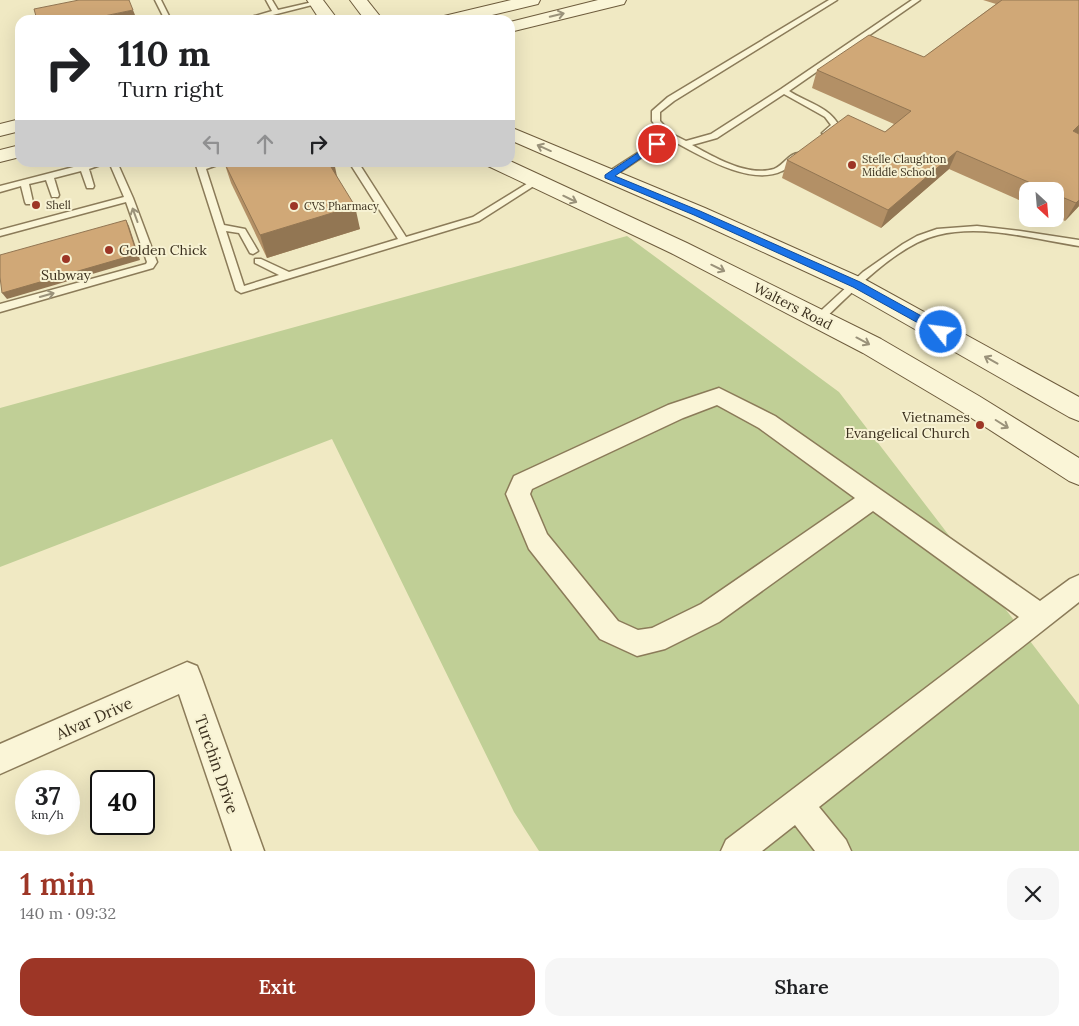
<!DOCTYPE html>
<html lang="en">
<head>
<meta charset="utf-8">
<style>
  body { margin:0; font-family:Lora,serif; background:#f6f6f6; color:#202124; height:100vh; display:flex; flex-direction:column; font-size:19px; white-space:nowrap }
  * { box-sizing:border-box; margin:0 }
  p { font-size:16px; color:#757577 }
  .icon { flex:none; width:28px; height:28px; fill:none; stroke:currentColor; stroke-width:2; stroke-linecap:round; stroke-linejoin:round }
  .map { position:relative; height:851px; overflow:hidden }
  .panel { display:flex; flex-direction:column; background:#fff; flex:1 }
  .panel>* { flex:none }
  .top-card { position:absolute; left:15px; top:15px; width:500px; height:152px; border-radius:15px; box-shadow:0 5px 20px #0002; background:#fff; color:#202124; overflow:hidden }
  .needle { width:32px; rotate:154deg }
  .tools { position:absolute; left:1019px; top:182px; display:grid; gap:10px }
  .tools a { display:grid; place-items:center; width:45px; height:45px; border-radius:10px; background:#fff; box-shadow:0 5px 20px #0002; font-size:25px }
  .speed { position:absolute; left:15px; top:770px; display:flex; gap:10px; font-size:25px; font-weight:700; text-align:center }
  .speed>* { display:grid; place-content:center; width:65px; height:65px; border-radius:50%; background:#fff; box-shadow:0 5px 20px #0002; line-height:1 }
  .speed small { font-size:12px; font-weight:400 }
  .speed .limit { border:2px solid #111; border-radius:8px; background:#fff; color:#111 }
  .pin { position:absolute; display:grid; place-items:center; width:42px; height:42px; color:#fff; margin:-21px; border:2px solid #fff; border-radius:50%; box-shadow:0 1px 5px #0007 }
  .me { position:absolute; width:55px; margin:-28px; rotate:299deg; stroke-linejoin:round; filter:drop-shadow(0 0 4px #0008) }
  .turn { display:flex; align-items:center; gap:18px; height:105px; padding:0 20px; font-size:22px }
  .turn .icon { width:65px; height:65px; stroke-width:2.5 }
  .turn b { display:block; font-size:35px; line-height:42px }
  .lanes { display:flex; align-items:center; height:48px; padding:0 20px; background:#0003; justify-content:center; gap:25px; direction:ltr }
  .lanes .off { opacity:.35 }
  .round { display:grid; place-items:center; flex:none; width:52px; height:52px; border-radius:15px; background:#f6f6f6 }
  .headline { display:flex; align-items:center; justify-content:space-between; height:85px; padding:0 20px }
  h1 { font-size:30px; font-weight:600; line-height:38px; color:#9d3626 }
  .button { display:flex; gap:10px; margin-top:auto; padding:10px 20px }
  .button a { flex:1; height:58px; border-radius:15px; background:#9d3626; color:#fff; font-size:20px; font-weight:600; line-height:58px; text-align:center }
  .button a+a { background:#f6f6f6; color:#202124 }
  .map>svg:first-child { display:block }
  .green { fill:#c0cf96 }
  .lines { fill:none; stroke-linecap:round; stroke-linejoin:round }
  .lane-casing { stroke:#8b7b59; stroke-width:3 }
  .street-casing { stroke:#8b7b59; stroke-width:3 }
  .secondary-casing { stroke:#6d5b3c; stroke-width:2 }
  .lane { fill:#faf5d7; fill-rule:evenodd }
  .street { fill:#faf5d7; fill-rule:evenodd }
  .secondary { fill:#faf5d7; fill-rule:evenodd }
  .wall { fill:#b39066 }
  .shaded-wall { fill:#927653 }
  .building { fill:#d0a877; stroke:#927653 }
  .oneway { stroke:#9a927a }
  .route { fill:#1a73e8; stroke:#114b97 }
  .poi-dot { fill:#9d3626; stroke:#f7f2d3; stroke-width:2 }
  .labels { text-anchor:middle; stroke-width:4; stroke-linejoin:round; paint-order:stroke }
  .far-poi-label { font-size:11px; fill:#3b301e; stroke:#f7f2d3; text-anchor:start }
  .poi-label { font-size:14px; fill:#3b301e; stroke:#f7f2d3; text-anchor:start }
  .street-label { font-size:14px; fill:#3b301e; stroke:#f7f2d3 }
  .near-street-label { font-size:16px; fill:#3b301e; stroke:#f7f2d3 }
</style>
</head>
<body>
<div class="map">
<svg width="1079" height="851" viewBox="0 0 1079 851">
  <rect width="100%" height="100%" fill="#f0e9c3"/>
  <path class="green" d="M627 236 839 392 1079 705V851H539L514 812 332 439 0 567V408Z"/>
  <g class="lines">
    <g class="lane-casing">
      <g id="lane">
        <path d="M155 0H161L171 20H165Z"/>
        <path d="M266 0H272L278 10 317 1 320 3 253 20H241L272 11Z"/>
        <path d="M829 0H837L674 101 660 112V121L672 134 686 141 711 134 781 89 912 0H920L789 91C806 102 830 107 839 126L829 135 822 133 831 125 825 117 818 113 784 94 717 138 692 145C714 157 747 177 774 169 784 165 790 152 800 153V157C794 162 789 168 782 171 749 187 698 154 669 139L611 178H605V174L664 136 652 121V111L668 97Z"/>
        <path d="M93 162H109L89 169 94 186 93 188H87L81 171 54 178 59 195 58 197H52L46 180 29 184 33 202 32 204H26L25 202 21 186 0 192V186Z"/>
        <path d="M109 162H117L133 198 157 262 153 268 0 312V304L146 264 147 262 126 202 0 236V230L124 197Z"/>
        <path d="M195 162H203L204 164 226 162 206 169 224 225 245 229 258 251 253 254 250 253 239 233 226 231 244 286 279 275 255 263V259H261L289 272 398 239 349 162H358L406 237 473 217 533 180H539L540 182 479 221 241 293 236 290Z"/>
        <path d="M977 226 1020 231 1079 240V246C1034 239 983 224 938 235 896 245 853 292 822 321H814L813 318 863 272 903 244 917 236 937 229Z"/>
      </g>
    </g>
    <g class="street-casing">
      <g id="street">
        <path d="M719 388 775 416 1040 601 1070 579 1079 575V602L819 807 846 840 851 851H815L795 825 762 851H721L726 840 1019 617 873 511 719 622 665 649 637 656 600 639 529 549 506 494 514 476 668 405ZM717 405 759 428 855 498 701 604 652 628 638 630 618 621 547 534 530 494 532 489 551 480 683 418Z"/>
        <path d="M187 662 197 666 201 676 264 851H232L179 694 0 774V744Z"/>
      </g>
    </g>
    <g class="secondary-casing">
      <g id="secondary">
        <path d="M307 0H323L338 20H320Z"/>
        <path d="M350 0H367L383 20H365Z"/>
        <path d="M511 0H540L538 4 471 20H441L444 16Z"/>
        <path d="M598 0H626L624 4 510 32V22Z"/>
        <path d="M20 119V131L0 136V124Z"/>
        <path d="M510 127 705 208 864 279 1079 397V421L1069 417 848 291 689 218 510 140Z"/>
        <path d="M20 145V157L0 162V150Z"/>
        <path d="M510 161 687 243 881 339 979 396 1079 458V485L1069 481 959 410 863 353 671 253 488 166 485 162Z"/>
      </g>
    </g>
    <use href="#lane" class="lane"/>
    <use href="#street" class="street"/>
    <use href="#secondary" class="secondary"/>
  </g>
  <g class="wall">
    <path d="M983 0H1079V206L1065 221 1055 217V191H1028V204L949 169 881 228 782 178 787 160 885 132 894 124 812 88 817 70 924 57 996 4Z"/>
    <path d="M224 162 338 179 360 229 267 258 231 183Z"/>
  </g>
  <g class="shaded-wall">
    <path d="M133 10 137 20H85Z"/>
    <path d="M1079 125V134L1073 131Z"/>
    <path d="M957 151 949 169 881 228 888 210Z"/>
    <path d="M327 162H334L338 181Z"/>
    <path d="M1079 200V206L1065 221 1076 203Z"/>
    <path d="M355 206 360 229 267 258 260 235Z"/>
    <path d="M126 220 129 226 140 260 7 299 2 293Z"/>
  </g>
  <g class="building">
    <path d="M79 0H129L133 10 85 20H37L34 9Z"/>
    <path d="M1002 0H1079V125L1073 131 1079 134V200L1076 203 1055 194V191H1049L957 151 888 210 787 160 848 115 885 132 911 111 817 70 869 35 924 57Z"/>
    <path d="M224 162H328L355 206 260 235Z"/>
    <path d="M126 220 137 254 2 293 0 277V255Z"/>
  </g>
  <defs><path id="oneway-shaft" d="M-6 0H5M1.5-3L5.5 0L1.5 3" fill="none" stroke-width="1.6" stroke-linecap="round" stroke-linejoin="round" transform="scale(1.25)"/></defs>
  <g class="oneway">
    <use href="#oneway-shaft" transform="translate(557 15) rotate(-14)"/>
    <use href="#oneway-shaft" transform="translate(544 148) rotate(-156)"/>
    <use href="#oneway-shaft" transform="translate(570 199) rotate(26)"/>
    <use href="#oneway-shaft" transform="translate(135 215) rotate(-110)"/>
    <use href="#oneway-shaft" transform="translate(718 268) rotate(26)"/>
    <use href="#oneway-shaft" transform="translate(47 295) rotate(-16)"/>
    <use href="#oneway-shaft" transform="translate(863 341) rotate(28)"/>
    <use href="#oneway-shaft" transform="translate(991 360) rotate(-151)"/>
    <use href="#oneway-shaft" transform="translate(1002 424) rotate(32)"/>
  </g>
  <path class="route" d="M654 142 661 144 615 176 700 211 860 282 945 329 946 332 945 334H938L853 287 694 215 605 178V175Z"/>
  <g class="poi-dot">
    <circle cx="852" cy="165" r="5"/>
    <circle cx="36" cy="205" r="5"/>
    <circle cx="294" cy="206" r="5"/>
    <circle cx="109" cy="250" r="5"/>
    <circle cx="66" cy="259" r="5"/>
    <circle cx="980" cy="425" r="5"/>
  </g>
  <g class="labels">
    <g class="far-poi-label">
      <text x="862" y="163">Stelle Claughton<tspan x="862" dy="13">Middle School</tspan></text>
      <text x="46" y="209">Shell</text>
      <text x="304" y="210">CVS Pharmacy</text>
    </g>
    <g class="poi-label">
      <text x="119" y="255">Golden Chick</text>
      <text x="66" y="280" text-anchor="middle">Subway</text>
      <text x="970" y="422" text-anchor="end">Vietnames<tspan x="970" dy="16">Evangelical Church</tspan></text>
    </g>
    <g class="street-label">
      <text transform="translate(793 306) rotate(27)" y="5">Walters Road</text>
    </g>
    <g class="near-street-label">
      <text transform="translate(94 718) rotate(-24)" y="6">Alvar Drive</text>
      <text transform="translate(217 764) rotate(71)" y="6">Turchin Drive</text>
    </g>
  </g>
</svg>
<div class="tools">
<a><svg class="needle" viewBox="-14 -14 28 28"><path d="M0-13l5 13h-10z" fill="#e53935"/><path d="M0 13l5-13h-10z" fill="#757577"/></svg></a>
</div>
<div class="speed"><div>37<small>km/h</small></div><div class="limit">40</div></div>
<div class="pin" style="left:657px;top:144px;background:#d93025"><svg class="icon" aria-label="arrive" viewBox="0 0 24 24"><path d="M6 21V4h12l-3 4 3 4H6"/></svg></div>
<svg class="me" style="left:941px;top:332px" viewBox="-20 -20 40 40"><circle r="17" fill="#1a73e8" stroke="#fff" stroke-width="3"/><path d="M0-11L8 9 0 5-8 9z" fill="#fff"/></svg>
<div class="top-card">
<div class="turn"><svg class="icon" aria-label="right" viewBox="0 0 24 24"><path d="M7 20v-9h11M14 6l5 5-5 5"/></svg><div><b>110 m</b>Turn right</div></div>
<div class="lanes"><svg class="icon off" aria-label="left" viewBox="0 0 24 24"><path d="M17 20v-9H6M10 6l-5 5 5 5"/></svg><svg class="icon off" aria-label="ahead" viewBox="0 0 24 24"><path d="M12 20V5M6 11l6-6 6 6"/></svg><svg class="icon" aria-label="right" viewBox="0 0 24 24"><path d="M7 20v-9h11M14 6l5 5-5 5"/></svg></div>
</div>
</div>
<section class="panel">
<div class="headline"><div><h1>1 min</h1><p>140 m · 09:32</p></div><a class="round"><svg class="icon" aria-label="close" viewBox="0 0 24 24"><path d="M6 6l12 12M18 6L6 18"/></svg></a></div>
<div class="button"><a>Exit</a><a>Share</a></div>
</section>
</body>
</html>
